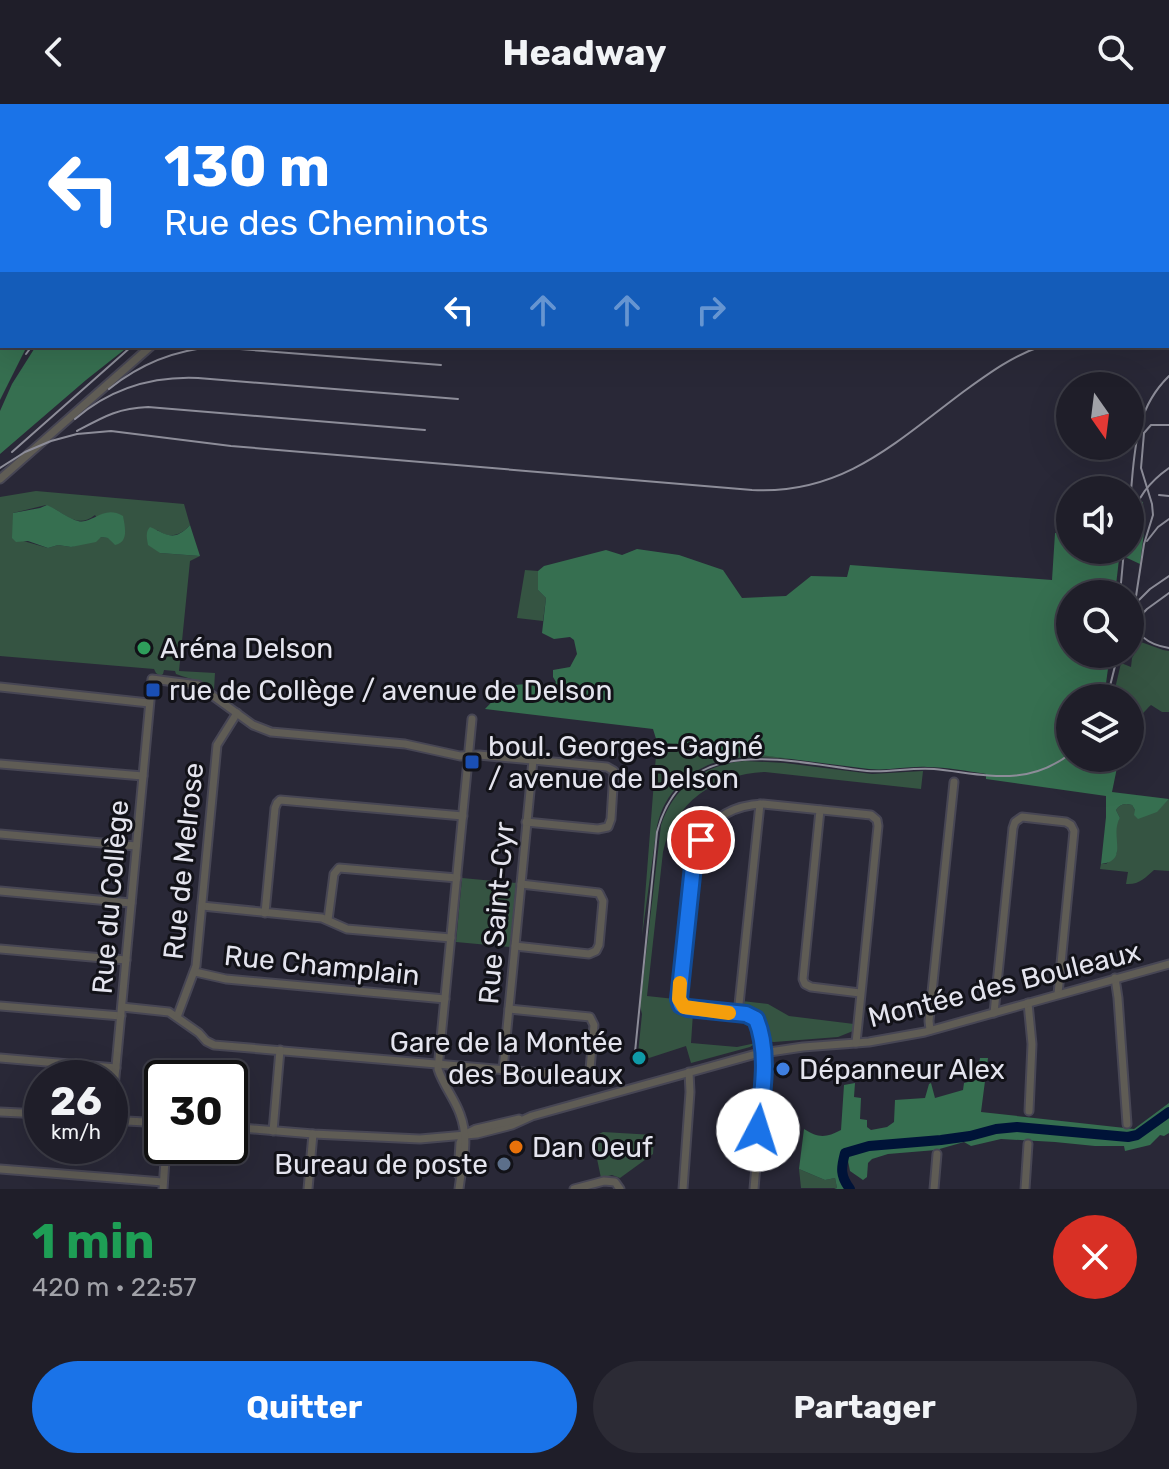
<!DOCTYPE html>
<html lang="fr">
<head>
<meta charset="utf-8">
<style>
  body { margin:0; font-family:Rubik,sans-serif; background:#2c2b35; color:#f1f3f6; height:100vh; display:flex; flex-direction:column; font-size:30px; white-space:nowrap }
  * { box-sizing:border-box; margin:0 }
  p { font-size:26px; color:#a1a2a8 }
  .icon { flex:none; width:44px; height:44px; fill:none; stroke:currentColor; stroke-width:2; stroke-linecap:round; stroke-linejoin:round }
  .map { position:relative; height:1085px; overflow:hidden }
  .details { display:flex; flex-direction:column; background:#1f1e29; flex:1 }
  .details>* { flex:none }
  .banner { position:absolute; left:0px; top:0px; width:1170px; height:244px; box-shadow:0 8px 32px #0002,0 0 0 2px #3c3c46; background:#1a73e8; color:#fff; overflow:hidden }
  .needle { width:52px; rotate:166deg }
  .tools { position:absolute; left:1056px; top:268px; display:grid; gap:16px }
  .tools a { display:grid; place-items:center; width:88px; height:88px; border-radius:50%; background:#1f1e29; box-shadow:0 8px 32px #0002,0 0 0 2px #3c3c46; font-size:40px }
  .speed { position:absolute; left:24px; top:956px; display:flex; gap:16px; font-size:40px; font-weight:700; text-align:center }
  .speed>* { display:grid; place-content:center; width:104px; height:104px; border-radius:50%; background:#1f1e29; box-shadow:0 8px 32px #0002,0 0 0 2px #3c3c46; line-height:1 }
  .speed small { font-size:20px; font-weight:400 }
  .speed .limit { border:4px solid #111; border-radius:12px; background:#fff; color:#111 }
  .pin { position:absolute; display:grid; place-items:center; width:68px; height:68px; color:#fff; margin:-34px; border:4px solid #fff; border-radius:50%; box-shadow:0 2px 8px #0007 }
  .me { position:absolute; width:88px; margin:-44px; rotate:5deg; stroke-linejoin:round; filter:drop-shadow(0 0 6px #0008) }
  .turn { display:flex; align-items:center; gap:28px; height:168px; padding:0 32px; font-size:36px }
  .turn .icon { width:104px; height:104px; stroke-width:2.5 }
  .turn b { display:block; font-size:56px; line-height:68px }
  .lanes { display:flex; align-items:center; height:76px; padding:0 32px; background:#0003; justify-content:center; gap:40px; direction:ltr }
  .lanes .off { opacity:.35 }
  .round { display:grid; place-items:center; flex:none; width:84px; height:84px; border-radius:42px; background:#2c2b35 }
  .overview { display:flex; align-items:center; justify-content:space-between; height:136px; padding:0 32px }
  h1 { font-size:48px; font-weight:700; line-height:60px; color:#1e9e55 }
  .cta { display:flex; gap:16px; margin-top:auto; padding:16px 32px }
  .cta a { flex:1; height:92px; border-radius:48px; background:#1a73e8; color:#fff; font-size:32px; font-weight:700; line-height:92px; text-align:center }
  .cta a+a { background:#2c2b35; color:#f1f3f6 }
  header { display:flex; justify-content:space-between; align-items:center; height:104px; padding:0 32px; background:#1f1e29; font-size:36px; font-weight:700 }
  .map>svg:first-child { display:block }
  .green { fill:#355442; fill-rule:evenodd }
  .forest { fill:#366f50 }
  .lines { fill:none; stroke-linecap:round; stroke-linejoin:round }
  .river { stroke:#001338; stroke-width:10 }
  .minor-casing { stroke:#474654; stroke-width:11 }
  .minor { stroke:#5f5c55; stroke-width:7 }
  .tram { stroke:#8d8d99; stroke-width:2 }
  .rail { stroke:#8d8d99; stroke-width:2 }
  .route-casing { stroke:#114b97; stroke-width:20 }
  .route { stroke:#1a73e8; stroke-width:14 }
  .slow { stroke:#f59e0b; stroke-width:14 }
  .leisure-dot { fill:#2e9e5b; stroke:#121218; stroke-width:3 }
  .transit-dot { fill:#1a4fb4; stroke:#121218; stroke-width:3 }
  .culture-dot { fill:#0f9aa8; stroke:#121218; stroke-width:3 }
  .shop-dot { fill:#3f7fe0; stroke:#121218; stroke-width:3 }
  .food-dot { fill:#e8710a; stroke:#121218; stroke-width:3 }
  .service-dot { fill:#5c6f8a; stroke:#121218; stroke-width:3 }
  .labels { text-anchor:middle; stroke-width:6; stroke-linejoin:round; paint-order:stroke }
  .poi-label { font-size:28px; fill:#e4e4ee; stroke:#121218; text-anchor:start }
  .street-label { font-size:28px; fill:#e4e4ee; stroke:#121218 }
</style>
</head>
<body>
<header><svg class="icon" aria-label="back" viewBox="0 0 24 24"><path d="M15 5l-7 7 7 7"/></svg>Headway<svg class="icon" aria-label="search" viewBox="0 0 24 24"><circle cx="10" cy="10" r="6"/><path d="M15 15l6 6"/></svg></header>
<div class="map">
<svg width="1169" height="1085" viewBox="0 0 1169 1085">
  <rect width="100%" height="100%" fill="#292837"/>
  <g class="green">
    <path d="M36 387 184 400 190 421C180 432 170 435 157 426L160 449 200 452 190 457 179 567 215 569 214 586C199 575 192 576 176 570L175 567 164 566 163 570 160 572 156 569 154 565 0 552V393ZM46 401C65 408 76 426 95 411L115 441 109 434 101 433 71 443 58 441 48 444 13 434V409Z"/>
    <path d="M525 466 538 467V486L546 494 543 517 517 514Z"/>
    <path d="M1141 538 1163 546 1169 547V608H1162L1151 601C1144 607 1141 615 1130 613V594H1120V592L1114 589 1121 559 1131 563 1132 554Z"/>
    <path d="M657 638 794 655C750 653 716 647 681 679 668 691 661 705 657 722L642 832Z"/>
    <path d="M745 657 785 659 872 670 923 667 921 685 765 668C716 670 674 698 663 748L647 892 675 895 680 905 693 909 691 939 737 943 756 939 750 943 691 959 686 942 646 955V952L642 953 641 950H638L642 910 640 902 661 721C674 682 705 660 745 657Z"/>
    <path d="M1169 695V767L1154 766C1145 774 1139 781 1126 780L1128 768 1100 765 1101 760H1106L1117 749C1117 738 1112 723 1120 714L1116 706C1120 700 1125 699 1132 701L1135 706 1156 708Z"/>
    <path d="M727 714 724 745 702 742 715 723Z"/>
    <path d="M462 774 516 779 510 843 456 838Z"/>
    <path d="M742 897 768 900 789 912 854 920 853 927 838 933 774 938 765 937 759 913 744 905Z"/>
    <path d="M603 1028 654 1031 653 1050 620 1074 612 1071 601 1074 596 1050 599 1030Z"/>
    <path d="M799 1065 825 1076 835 1074 837 1084H801Z"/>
  </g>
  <g class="forest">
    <path d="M421 0H782L800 2H419Z"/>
    <path d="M0 149 2 150V242H27L0 296Z"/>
    <path d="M36 242H129L86 276 0 350V307L12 280Z"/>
    <path d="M1140 397 1143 398 1144 428 1140 460 1125 453 1126 446H1130V422Z"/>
    <path d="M47 401C57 405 67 414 78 417 92 421 103 400 123 412 125 423 129 438 115 441L108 434 101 433 96 438 71 443 58 441 48 444 28 437 16 438 12 434 13 409 40 404Z"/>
    <path d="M190 421 200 452 160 449 148 441C147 435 145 428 150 423 168 431 174 438 190 421Z"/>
    <path d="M1055 429H1070V446H1089L1098 457 1114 451 1119 455 1115 490H1070V550H1110L1104 594H1070V654H1119L1112 688 1169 695 1157 708 1138 715 1134 711 1135 706 1132 701C1125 699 1120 700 1116 706L1120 714C1109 731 1130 757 1101 760L1106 713V692L986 675V670C967 667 947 663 927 663 908 662 889 667 869 665L657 638 653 625 485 605C511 578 515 576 552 585L556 578 553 573V566L570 563 577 550 574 536 570 533 554 535 542 529 546 494 538 486V467L544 462 606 446 622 451 637 445 679 451 723 466 742 494 786 492 811 472 847 473 850 461 1052 476Z"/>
    <path d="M980 954H988L981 1008 1134 1025 1169 999V1029L1164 1032 1160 1031 1150 1041 1125 1047 1124 1042H1095L1055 1038 1001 1035 971 1042 964 1038 936 1046 888 1050 872 1055 868 1059 867 1073 863 1076 850 1067 846 1047C834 1060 836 1072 847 1085H834L837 1084 835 1074 825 1076 799 1065 804 1025C818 1034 826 1034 841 1026L844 981 855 979 854 993 861 994 860 1015 867 1016V1023L871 1026 887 1023 894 1018 895 996 925 994 929 980 931 979 935 994 963 986 964 979 976 976Z"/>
  </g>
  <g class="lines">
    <path class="river" d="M850 1085C840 1072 841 1064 845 1049L869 1042 941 1036 970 1032 996 1025 1017 1023 1128 1033 1137 1031 1169 1008"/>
    <g class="minor-casing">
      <g id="minor">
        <path d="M3 0 19 2"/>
        <path d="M86 2V0"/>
        <path d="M226 2 227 0"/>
        <path d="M285 2V0"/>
        <path d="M853 2V0"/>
        <path d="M941 2 942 0"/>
        <path d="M1168 2V0"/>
        <path d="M0 8H2"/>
        <path d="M1168 33H1169"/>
        <path d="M0 75H2"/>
        <path d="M1168 101H1169"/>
        <path d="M0 116H2"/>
        <path d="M1168 170H1169"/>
        <path d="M0 375 151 242"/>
        <path d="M0 583 149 599"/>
        <path d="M0 660 143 672"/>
        <path d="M820 706 803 875 805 880 811 883 860 889"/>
        <path d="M0 730 136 742"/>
        <path d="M0 787 131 799"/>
        <path d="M202 802 322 814 347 825 451 834"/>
        <path d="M265 809 275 704 277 699 280 696 463 712"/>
        <path d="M328 816 334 770 339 764 457 774"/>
        <path d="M515 842 589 850 596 847 599 841 603 797 599 789 521 780"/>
        <path d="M0 845 126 856"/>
        <path d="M195 868 226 875 445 895"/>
        <path d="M1115 874 1118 894 1127 1020"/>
        <path d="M1028 899 1032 940 1029 1007"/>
        <path d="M0 902 121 912"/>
        <path d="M122 903 169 908 199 929 206 937 214 941 576 972C583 973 587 971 590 965L594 921 590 913 509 905"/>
        <path d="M994 909 1013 724 1015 718 1022 713 1066 718 1071 721 1074 727 1058 890"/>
        <path d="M738 910 760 700"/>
        <path d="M177 913 196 862 217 641 237 609"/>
        <path d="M930 926 929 917 954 678"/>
        <path d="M0 954 116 964"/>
        <path d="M503 966 533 656"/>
        <path d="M0 1008 42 1010"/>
        <path d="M110 1016 162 1019"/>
        <path d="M111 1016 152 575 198 581 253 621 271 628 405 640 460 652 479 651 607 663 614 667 611 715 608 723 598 725 526 718"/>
        <path d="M230 1023 313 1030 420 1035 477 1030 512 1021 532 1012 756 950 803 943 869 938 925 928 1169 860"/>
        <path d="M273 1027 280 946"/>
        <path d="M466 1030 476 1025 519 1015"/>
        <path d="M0 1065 163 1078"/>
        <path d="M458 1070 460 1039 463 1031"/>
        <path d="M163 1085 166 1042"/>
        <path d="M308 1085 313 1030"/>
        <path d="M459 1085C462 1059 470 1036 460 1010 455 995 443 981 438 965L472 615"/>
        <path d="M574 1085 604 1077 615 1078 620 1085"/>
        <path d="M683 1085 690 988 689 968"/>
        <path d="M754 1085C756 1057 770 933 757 916 754 912 750 911 746 910L684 903 679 895C680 868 684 841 687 814 693 761 693 703 763 700L871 711 877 716 878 722 856 939"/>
        <path d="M934 1085 937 1050"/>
        <path d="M1025 1085 1028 1040"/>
      </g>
    </g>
    <use href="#minor" class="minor"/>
    <path class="tram" d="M1169 321H1151L1144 329 1141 364 1152 400 1153 411 1144 440 1133 512C1135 532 1150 541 1169 544"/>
    <g class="rail">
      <path d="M369 2 370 0"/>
      <path d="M0 125 2 126"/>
      <path d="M1168 232H1169"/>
      <path d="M26 250 32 242"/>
      <path d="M109 285C140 260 174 246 214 243L441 261"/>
      <path d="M75 315C110 285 152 272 198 274L458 295"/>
      <path d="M77 327C103 313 118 304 148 303L425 326"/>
      <path d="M12 348 132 242"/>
      <path d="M0 364 25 348 51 337 77 330 111 327 231 342 752 386C842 391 895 339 963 288 988 270 1012 252 1042 242"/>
      <path d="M1159 391 1169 392"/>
      <path d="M1130 397C1135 350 1133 307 1169 272"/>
      <path d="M1130 417C1137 394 1149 378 1169 364"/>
      <path d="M1147 437 1158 423 1169 415"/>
      <path d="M1120 490 1124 446"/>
      <path d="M1137 498 1150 485 1169 472"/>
      <path d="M1130 523 1147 505 1169 489"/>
      <path d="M1107 594 1118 550"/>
      <path d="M635 948 657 728C684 625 790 659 867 667 889 669 911 663 934 665 985 670 1025 684 1070 650"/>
    </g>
  </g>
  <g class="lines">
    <g class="route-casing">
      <path id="route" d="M701 736 696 749 693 762 679 895 681 901 688 904 746 910 756 915C770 948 762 991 758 1026"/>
    </g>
    <use href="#route" class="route"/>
    <path class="slow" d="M680 879 679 895 684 903 729 909"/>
  </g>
  <circle class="leisure-dot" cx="144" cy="544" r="8"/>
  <g class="transit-dot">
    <rect x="145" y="578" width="16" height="16" rx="4"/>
    <rect x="464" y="650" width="16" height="16" rx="4"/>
  </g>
  <circle class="culture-dot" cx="639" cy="954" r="8"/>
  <circle class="shop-dot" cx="783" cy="965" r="8"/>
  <circle class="food-dot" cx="516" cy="1043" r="8"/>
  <circle class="service-dot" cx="504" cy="1060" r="8"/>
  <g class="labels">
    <g class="poi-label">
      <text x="160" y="554">Aréna Delson</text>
      <text x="169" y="596">rue de Collège / avenue de Delson</text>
      <text x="488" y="652">boul. Georges-Gagné<tspan x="488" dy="32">/ avenue de Delson</tspan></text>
      <text x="623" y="948" text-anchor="end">Gare de la Montée<tspan x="623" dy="32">des Bouleaux</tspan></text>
      <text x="799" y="975">Dépanneur Alex</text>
      <text x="532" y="1053">Dan Oeuf</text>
      <text x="488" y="1070" text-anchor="end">Bureau de poste</text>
    </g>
    <g class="street-label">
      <text transform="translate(183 757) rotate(-84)" y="10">Rue de Melrose</text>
      <text transform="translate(110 793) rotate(-85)" y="10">Rue du Collège</text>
      <text transform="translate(496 809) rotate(-85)" y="10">Rue Saint-Cyr</text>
      <text transform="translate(322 861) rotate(6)" y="10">Rue Champlain</text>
      <text transform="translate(1004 880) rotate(-14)" y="10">Montée des Bouleaux</text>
    </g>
  </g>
</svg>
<div class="tools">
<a><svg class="needle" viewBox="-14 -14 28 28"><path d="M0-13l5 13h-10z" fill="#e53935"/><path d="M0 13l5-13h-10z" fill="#a1a2a8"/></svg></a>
<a><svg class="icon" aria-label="sound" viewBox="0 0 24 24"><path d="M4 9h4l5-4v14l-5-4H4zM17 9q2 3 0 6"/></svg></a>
<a><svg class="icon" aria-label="search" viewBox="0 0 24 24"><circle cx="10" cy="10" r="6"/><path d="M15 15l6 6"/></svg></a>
<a><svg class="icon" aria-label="layers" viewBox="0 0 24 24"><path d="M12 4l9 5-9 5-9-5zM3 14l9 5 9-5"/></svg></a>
</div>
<div class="speed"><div>26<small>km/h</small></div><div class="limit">30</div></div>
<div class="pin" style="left:701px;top:736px;background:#d93025"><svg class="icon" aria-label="arrive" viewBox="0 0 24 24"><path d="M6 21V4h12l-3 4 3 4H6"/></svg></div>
<svg class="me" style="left:758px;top:1026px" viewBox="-20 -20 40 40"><circle r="19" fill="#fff"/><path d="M0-13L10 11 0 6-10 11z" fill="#1a73e8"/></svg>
<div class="banner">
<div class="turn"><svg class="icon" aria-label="left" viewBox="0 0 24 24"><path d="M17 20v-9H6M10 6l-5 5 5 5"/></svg><div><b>130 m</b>Rue des Cheminots</div></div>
<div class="lanes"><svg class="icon" aria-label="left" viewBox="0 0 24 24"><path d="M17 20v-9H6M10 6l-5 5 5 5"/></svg><svg class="icon off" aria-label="ahead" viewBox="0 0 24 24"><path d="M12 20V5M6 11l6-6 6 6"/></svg><svg class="icon off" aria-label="ahead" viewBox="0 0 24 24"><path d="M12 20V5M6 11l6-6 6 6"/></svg><svg class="icon off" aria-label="right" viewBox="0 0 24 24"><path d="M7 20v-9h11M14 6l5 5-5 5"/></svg></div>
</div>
</div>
<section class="details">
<div class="overview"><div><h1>1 min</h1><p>420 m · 22:57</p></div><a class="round" style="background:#d93025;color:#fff"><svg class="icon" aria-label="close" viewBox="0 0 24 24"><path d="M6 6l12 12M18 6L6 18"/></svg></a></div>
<div class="cta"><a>Quitter</a><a>Partager</a></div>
</section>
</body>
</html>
